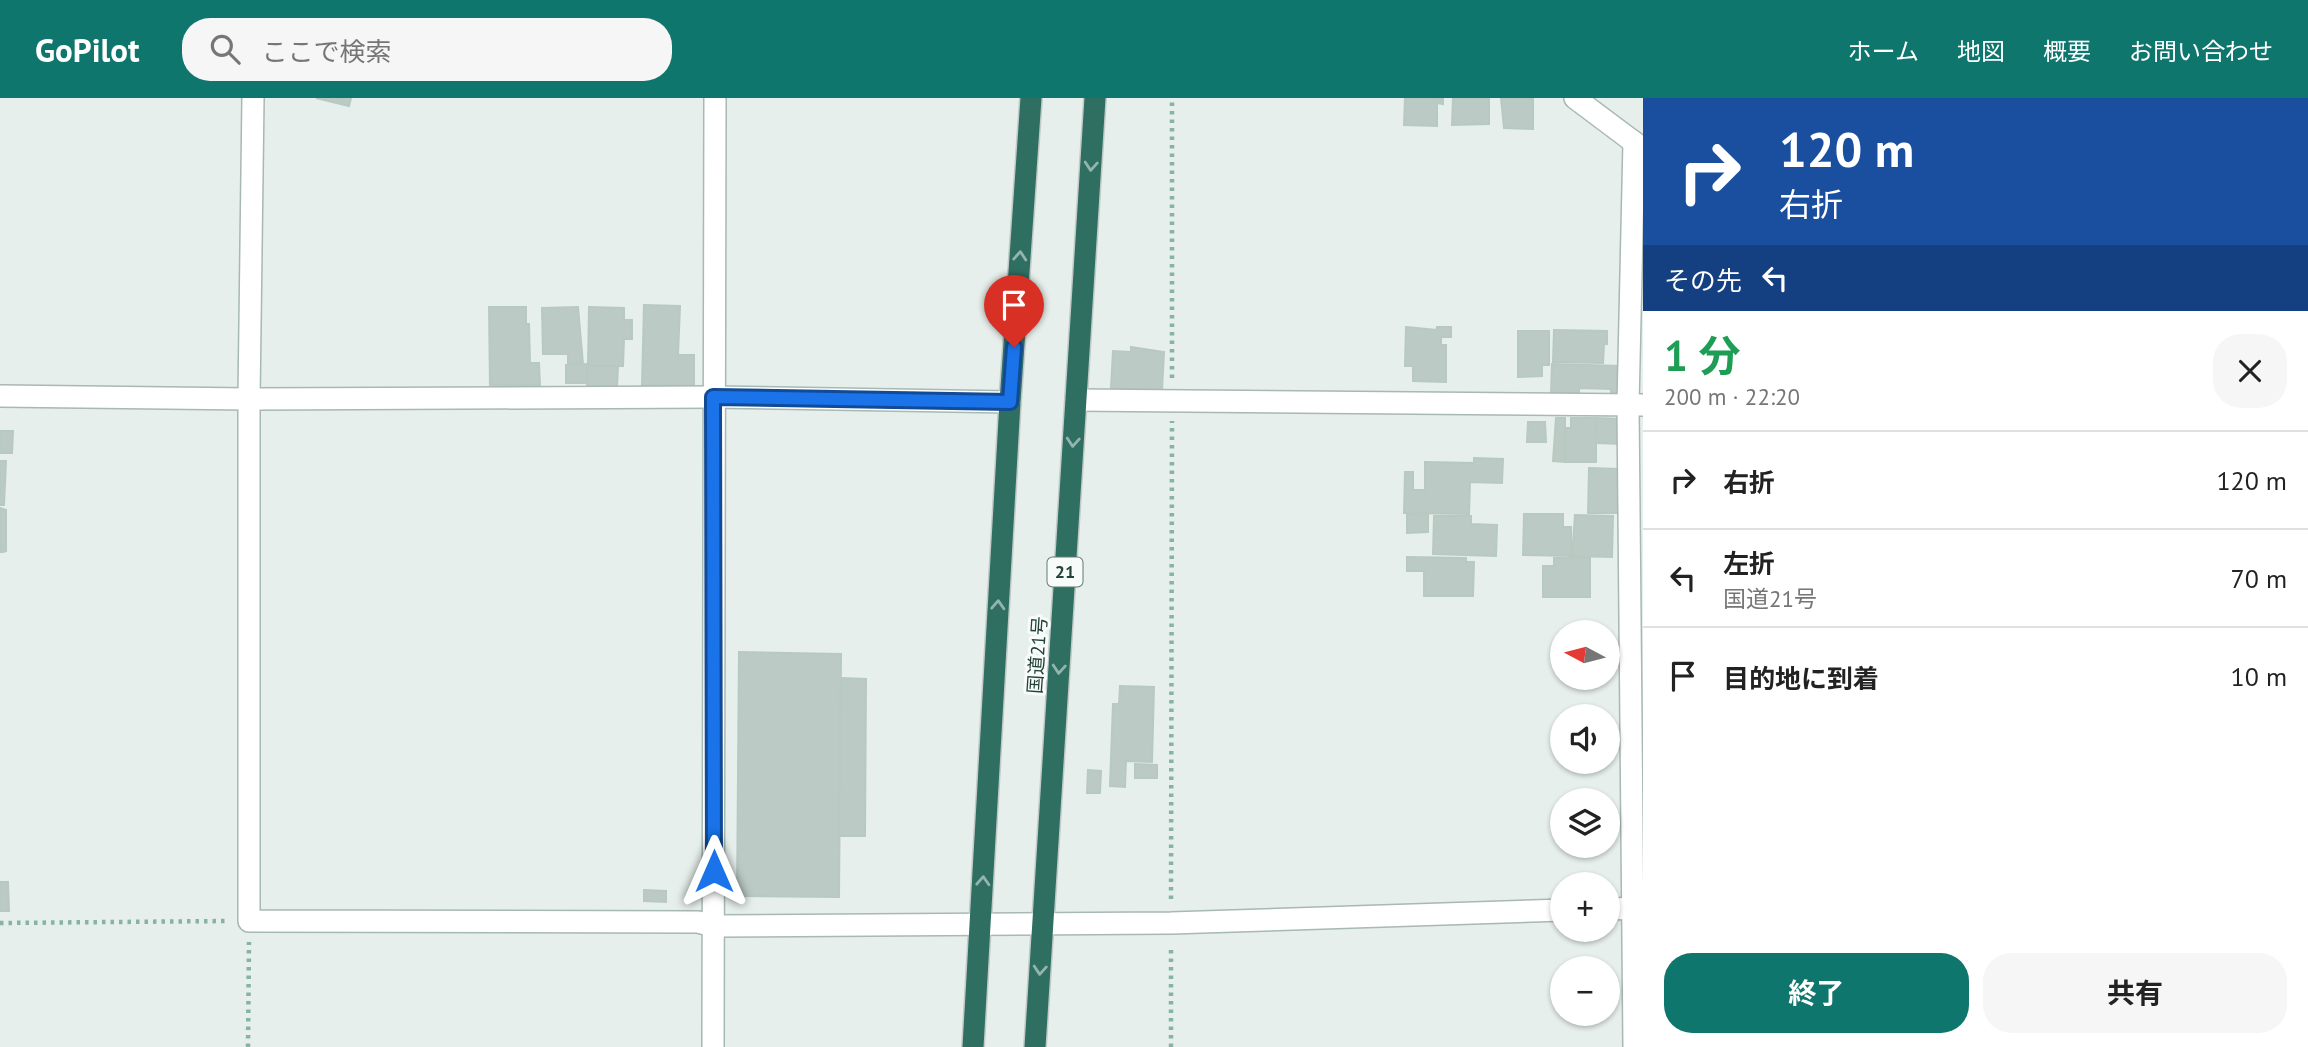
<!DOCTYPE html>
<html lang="ja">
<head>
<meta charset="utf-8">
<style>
  body { margin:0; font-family:"PT Sans","Noto Sans JP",sans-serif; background:#f6f6f6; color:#222; height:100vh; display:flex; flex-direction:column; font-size:26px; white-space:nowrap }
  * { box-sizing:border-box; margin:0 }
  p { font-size:23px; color:#767676 }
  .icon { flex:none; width:38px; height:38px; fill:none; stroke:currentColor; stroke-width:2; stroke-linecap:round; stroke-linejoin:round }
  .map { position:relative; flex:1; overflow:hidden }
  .sheet { display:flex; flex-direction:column; background:#fff; width:665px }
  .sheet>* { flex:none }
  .banner { background:#1a4fa0; color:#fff; overflow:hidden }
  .needle { width:46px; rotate:277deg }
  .buttons { position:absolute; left:1550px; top:522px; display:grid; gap:14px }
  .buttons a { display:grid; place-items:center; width:70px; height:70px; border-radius:50%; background:#fff; box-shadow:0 2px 5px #0004; font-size:35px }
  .pin { position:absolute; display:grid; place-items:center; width:60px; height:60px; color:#fff; margin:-72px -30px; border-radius:50% 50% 50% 0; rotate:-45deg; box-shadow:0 0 7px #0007 }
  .pin .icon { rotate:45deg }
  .me { position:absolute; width:77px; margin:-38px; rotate:0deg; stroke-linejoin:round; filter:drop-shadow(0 0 5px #0008) }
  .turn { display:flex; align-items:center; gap:24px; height:147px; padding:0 21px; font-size:32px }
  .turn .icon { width:91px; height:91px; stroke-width:2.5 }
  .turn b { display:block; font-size:49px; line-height:60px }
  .then { display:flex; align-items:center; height:66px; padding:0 21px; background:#0003; gap:14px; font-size:26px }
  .round { display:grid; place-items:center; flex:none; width:74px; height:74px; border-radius:28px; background:#f6f6f6 }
  .summary { display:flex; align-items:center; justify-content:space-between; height:119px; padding:0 21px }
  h1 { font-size:42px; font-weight:700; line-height:52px; color:#1e9e55 }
  .cta { display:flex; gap:14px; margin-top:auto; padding:14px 21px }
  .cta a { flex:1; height:80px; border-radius:28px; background:#0f766e; color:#fff; font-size:28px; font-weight:700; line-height:80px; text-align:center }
  .cta a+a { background:#f6f6f6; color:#222 }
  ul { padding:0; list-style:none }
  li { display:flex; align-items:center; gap:21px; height:98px; padding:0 21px; border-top:2px solid #e0e0e0 }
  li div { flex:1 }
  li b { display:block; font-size:26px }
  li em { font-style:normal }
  header { display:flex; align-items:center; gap:42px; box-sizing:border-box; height:98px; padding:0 35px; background:#0f766e; color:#fff }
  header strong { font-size:33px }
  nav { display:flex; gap:38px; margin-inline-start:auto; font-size:24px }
  .search { width:490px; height:63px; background:#f6f6f6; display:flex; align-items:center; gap:18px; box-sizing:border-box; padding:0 24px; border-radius:28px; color:#767676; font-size:26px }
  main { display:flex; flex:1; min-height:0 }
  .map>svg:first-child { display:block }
  .building { fill:#bbcac4; stroke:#b8c9c2; stroke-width:2 }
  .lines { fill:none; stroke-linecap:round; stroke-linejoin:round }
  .street-casing { stroke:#a8b8b2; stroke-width:24 }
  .highway-casing { stroke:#c2cac8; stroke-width:24 }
  .path { stroke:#86b3a5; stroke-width:4.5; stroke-dasharray:3.5 5; stroke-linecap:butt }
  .street { stroke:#fff; stroke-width:21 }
  .highway { stroke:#2f6f62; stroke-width:21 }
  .oneway { stroke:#93b5ae }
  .route-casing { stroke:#114b97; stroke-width:18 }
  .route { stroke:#1a73e8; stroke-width:12 }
  .labels { text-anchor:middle; stroke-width:6; stroke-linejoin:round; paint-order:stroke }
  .shield { fill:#f7fbf9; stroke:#637a73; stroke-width:2 }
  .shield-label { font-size:18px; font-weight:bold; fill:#24423a }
  .street-label { font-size:19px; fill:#24423a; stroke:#f7fbf9 }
</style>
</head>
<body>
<header>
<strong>GoPilot</strong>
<div class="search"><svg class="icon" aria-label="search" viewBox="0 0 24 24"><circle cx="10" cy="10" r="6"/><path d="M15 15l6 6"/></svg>ここで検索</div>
<nav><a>ホーム</a><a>地図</a><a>概要</a><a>お問い合わせ</a></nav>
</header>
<main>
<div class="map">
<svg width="1643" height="949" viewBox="0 0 1643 949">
  <rect width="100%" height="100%" fill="#e6efeb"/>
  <g class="building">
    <path d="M316 0H351L349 8Z"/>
    <path d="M1405 0H1443V6L1437 5V28L1404 27Z"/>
    <path d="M1453 0H1489V26L1452 27Z"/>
    <path d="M1501 0H1533V31L1504 30Z"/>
    <path d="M644 207 680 208 678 257H694V287H642Z"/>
    <path d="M489 209H526V226H529L530 265H539L540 287H490Z"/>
    <path d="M578 209 583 266H568V256H543L542 210Z"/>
    <path d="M589 209 624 210V222H632V241H624L623 268H588Z"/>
    <path d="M1406 229 1437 232V229H1451V239H1441V247H1446V284L1413 283V268H1405Z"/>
    <path d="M1554 232 1607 233V246H1604L1603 265 1553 264Z"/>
    <path d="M1518 233H1549V267H1542V278L1518 279Z"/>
    <path d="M1131 249 1164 254 1162 292 1111 290 1113 253 1131 254Z"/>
    <path d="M587 266V285H566V267Z"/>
    <path d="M1552 266 1621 268 1620 294H1611V291L1579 290V296L1551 295Z"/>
    <path d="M588 268H618L617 289 587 288Z"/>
    <path d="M1556 320H1565V364L1553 363Z"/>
    <path d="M1571 320H1596V364H1566V330H1571Z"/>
    <path d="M1597 320 1622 321 1621 346 1596 345Z"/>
    <path d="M1528 324H1545L1546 344H1527Z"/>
    <path d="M0 333H13L12 355H0Z"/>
    <path d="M1474 360 1503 361 1502 385 1470 384 1469 416 1404 415 1405 374H1413V392H1425V364L1474 365Z"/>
    <path d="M0 363H6L4 407H0Z"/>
    <path d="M1589 370 1619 371 1618 415H1588Z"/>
    <path d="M0 410 6 412V453L3 454H0Z"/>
    <path d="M1428 416V434L1407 435V417Z"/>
    <path d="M1524 416H1563V429H1571V458L1523 457Z"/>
    <path d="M1575 417 1613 418 1612 459 1572 458Z"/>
    <path d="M1434 418H1471V426L1497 427 1496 458 1433 456Z"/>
    <path d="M1407 459 1466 460V464H1474L1473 498H1424V473H1407Z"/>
    <path d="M1554 460H1590V499H1543V468H1554Z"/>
    <path d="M739 554 841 556 839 799 737 798Z"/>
    <path d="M841 580 866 581 865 738H839Z"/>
    <path d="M1120 588 1154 589 1152 664 1126 663 1125 689 1110 688 1113 606H1119Z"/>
    <path d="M1135 666 1157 667V680H1135Z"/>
    <path d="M1088 672 1101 673 1100 695H1087Z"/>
    <path d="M0 784H8L9 813H0Z"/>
    <path d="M644 792 666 793V804L644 803Z"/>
  </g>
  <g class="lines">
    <g class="street-casing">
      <g id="street">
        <path d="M253 0 249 301V823L698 824 714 828 1171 825 1563 812"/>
        <path d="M1575 0 1643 51"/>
        <path d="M1634 44 1628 307 1634 949"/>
        <path d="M0 298 249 301 713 299 1010 304"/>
        <path d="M1076 302 1643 307"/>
        <path d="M1608 811 1643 810"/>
        <path d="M713 949 715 0"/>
      </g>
    </g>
    <g class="highway-casing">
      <g id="highway">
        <path d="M973 949 1010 304 1031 0"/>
        <path d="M1035 949 1095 0"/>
      </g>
    </g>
    <g class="path">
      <path d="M1172 280V0"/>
      <path d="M1171 801 1172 323"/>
      <path d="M0 825 227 823"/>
      <path d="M248 949 249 844"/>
      <path d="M1171 949V848"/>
    </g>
    <use href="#street" class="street"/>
    <use href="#highway" class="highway"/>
  </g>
  <defs><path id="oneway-chevron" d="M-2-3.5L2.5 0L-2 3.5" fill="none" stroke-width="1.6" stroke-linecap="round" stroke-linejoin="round" transform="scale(1.75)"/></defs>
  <g class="oneway">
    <use href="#oneway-chevron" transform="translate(1091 68) rotate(94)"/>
    <use href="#oneway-chevron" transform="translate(1020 158) rotate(-86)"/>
    <use href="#oneway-chevron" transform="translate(1073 344) rotate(94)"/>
    <use href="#oneway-chevron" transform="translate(998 507) rotate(-87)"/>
    <use href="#oneway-chevron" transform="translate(1059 571) rotate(94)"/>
    <use href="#oneway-chevron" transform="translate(983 783) rotate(-87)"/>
    <use href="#oneway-chevron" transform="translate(1040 872) rotate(94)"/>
  </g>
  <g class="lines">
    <g class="route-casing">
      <path id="route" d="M714 773 713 299 1010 304 1014 249"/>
    </g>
    <use href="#route" class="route"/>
  </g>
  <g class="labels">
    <rect class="shield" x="1047.5" y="459.5" width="35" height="29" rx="5"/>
    <g class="shield-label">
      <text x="1065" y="480">21</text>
    </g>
    <g class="street-label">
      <text transform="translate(1037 557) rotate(-86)" y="7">国道21号</text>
    </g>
  </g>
</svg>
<div class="buttons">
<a><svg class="needle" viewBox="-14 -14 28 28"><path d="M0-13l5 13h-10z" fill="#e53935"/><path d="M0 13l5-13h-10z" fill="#767676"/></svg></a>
<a><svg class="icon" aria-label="sound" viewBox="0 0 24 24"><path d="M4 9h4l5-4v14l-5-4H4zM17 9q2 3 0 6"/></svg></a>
<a><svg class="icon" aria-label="layers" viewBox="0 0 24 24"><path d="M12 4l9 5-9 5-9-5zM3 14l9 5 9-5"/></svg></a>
<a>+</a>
<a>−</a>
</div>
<div class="pin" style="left:1014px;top:249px;background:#d93025"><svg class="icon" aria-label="arrive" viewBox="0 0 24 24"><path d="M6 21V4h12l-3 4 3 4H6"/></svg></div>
<svg class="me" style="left:714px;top:773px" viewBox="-20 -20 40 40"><path d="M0-17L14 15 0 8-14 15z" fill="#1a73e8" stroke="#fff" stroke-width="4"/></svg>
</div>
<section class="sheet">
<div class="banner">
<div class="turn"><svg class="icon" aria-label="right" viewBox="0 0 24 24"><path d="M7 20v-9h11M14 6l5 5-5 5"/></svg><div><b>120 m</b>右折</div></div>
<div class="then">その先<svg class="icon" aria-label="left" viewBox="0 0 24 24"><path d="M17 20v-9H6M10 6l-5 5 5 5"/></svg></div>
</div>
<div class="summary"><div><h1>1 分</h1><p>200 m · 22:20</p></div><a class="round"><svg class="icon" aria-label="close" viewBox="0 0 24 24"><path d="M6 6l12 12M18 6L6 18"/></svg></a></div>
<ul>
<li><svg class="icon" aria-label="right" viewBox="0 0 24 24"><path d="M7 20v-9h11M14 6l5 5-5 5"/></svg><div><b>右折</b></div><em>120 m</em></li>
<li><svg class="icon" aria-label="left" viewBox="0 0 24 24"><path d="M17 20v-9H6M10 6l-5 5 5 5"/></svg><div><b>左折</b><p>国道21号</p></div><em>70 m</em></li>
<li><svg class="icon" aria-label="arrive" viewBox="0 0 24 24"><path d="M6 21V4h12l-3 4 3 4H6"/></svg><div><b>目的地に到着</b></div><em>10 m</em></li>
</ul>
<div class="cta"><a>終了</a><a>共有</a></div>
</section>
</main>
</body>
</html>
